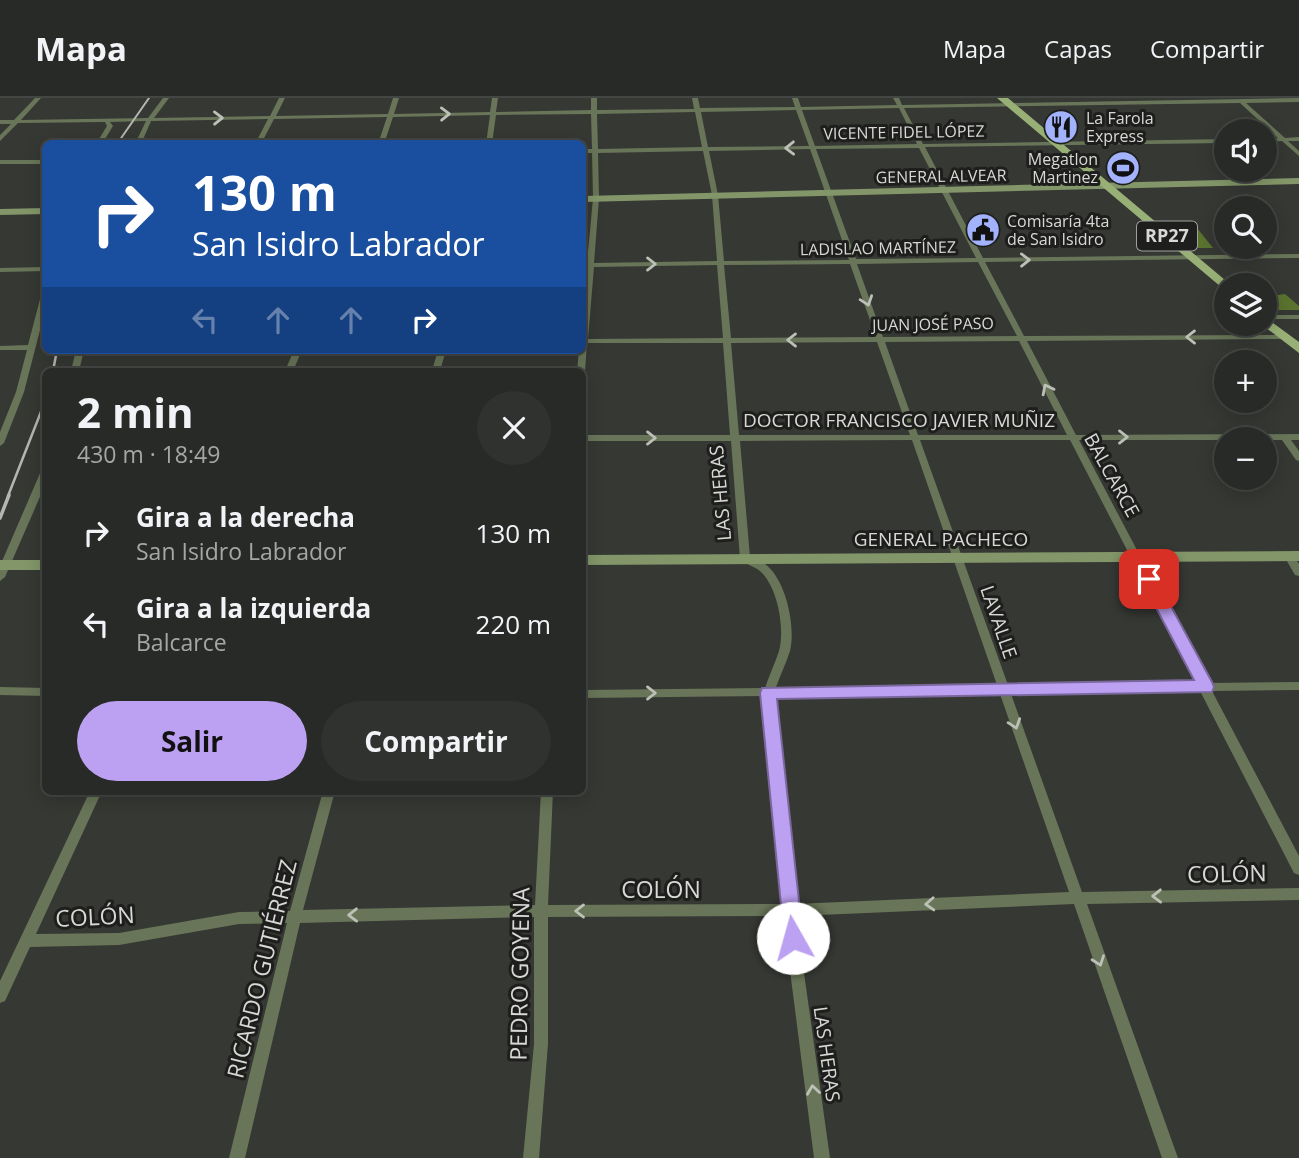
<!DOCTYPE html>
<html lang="es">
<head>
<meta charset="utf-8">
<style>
  body { margin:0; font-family:"Open Sans",sans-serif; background:#30322f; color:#f1f3f6; height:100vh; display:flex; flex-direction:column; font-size:26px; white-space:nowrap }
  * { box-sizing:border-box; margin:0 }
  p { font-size:23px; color:#a5a7a7 }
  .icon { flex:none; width:38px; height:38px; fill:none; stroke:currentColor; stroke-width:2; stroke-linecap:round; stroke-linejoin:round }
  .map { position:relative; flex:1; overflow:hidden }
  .panel { position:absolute; left:42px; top:270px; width:544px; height:427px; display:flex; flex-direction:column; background:#282a27; border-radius:10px; box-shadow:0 4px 18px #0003,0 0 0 2px #444644 }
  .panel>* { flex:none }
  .top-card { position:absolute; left:42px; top:42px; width:544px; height:214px; border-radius:10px; box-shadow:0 4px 18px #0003,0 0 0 2px #444644; background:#1a4fa0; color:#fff; overflow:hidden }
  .fabs { position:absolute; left:1214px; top:21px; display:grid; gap:14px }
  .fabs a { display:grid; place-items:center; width:63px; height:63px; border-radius:50%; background:#282a27; box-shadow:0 4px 18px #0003,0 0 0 2px #444644; font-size:35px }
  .pin { position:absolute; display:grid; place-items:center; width:60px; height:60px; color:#fff; margin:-30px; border-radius:14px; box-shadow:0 4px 10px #0006 }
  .me { position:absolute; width:77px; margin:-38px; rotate:353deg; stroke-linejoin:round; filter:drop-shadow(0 0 5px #0008) }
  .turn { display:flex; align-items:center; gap:24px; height:147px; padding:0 35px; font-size:32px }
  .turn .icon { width:91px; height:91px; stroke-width:2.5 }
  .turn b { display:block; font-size:49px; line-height:60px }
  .lanes { display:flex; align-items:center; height:66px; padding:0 35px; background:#0003; justify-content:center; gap:35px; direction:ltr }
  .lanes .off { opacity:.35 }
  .round { display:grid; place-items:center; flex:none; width:74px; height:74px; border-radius:37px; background:#30322f }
  .headline { display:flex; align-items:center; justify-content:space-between; height:119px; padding:0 35px }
  h1 { font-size:42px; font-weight:700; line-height:52px }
  .action { display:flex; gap:14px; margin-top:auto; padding:14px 35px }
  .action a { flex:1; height:80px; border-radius:42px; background:#bca0f2; color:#111; font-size:28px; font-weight:700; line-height:80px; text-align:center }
  .action a+a { background:#30322f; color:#f1f3f6 }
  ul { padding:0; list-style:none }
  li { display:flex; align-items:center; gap:21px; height:91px; padding:0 35px }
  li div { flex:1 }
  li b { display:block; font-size:26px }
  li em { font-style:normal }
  header { display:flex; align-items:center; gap:42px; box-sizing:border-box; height:98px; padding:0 35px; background:#282a27; border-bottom:2px solid #444644 }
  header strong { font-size:33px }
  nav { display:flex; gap:38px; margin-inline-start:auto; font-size:24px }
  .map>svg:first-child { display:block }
  .building { fill:#5a742f }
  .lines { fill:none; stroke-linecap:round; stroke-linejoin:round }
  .street { fill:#687558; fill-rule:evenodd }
  .secondary { fill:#839669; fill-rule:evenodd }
  .primary { fill:#98b075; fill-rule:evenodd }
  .rail-far2 { stroke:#b5b6b3; stroke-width:2 }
  .rail-far1 { stroke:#b5b6b3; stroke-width:2.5 }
  .rail { stroke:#b5b6b3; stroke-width:3.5 }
  .oneway { stroke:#bcc0b6 }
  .route { fill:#bca0f2; stroke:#7a689d; stroke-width:2 }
  .labels { text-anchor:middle; stroke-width:6; stroke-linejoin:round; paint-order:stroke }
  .far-poi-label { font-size:16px; fill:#d8d9d6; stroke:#1e1f1d; text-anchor:start }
  .far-street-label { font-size:16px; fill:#d8d9d6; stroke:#1e1f1d }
  .shield { fill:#1e1f1d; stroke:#a0a19e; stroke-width:2 }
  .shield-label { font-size:18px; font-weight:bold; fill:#d8d9d6 }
  .street-label { font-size:19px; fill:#d8d9d6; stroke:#1e1f1d }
  .near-street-label { font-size:23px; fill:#d8d9d6; stroke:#1e1f1d }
</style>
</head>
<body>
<header>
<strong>Mapa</strong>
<nav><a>Mapa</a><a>Capas</a><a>Compartir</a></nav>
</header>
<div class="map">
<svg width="1299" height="1060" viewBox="0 0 1299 1060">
  <rect width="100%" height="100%" fill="#363834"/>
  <g class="building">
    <path d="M1165 124 1193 125 1213 150H1197Z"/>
    <path d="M1285 196 1299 208V212H1278L1265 203V199Z"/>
  </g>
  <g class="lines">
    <g class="street">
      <path d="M35 0H41L21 22 148 20 163 0H169L154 20 270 18 279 0H285L276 18 388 16 393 0H399L394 16 490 14 492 0H498L496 14 591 12V0H597V12L694 11 692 0H698L700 10 795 9 792 0H798L801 9 897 7 893 0H899L902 7 1299 0V4L1246 5 1285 40 1299 39V43H1288L1299 53V58L1282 43 1265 44V40H1278L1240 5 904 10 923 46 1227 41V45L925 49 983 160 1299 156V160L985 164 1024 238 1284 237 1288 239 1284 241 1027 243 1076 337 1299 336V342H1291L1299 353V363L1296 362 1282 342H1079L1207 585 1299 584V592L1212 593 1299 758V777L1294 775 1200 593 1011 596 1082 794 1299 790V802L1087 806 1178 1060H1162L1074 806 796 818 830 1060H814L783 818 548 819V946L539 1060H523L534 946V819L300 825 245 1060H229L287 825 239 826 119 847 30 849 5 903 0 905V883L90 693H102L36 836 119 835 239 814 290 813 323 693H335L303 812 535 807 541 693H553L548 807 782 806 763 598 583 600V592L765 590C769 578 775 565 779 553 785 531 778 490 761 474 756 469 748 467 742 463L740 461 731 343H583V337H730L723 245H587L585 273 583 275V273H577L579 252H583V209L586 169H583V165H587L593 100 592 55H583V51H592L591 16 496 17 492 46H486L490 17 393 19 384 46H378L387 19 274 21 261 46H255L268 21 151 23 141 46H135L146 23 110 24 113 28 102 46H96L107 28 105 24 18 25 0 43V37L11 26H0V22H14ZM899 10 917 46 815 48 802 12ZM796 12 809 48 708 49 701 14ZM695 14 702 49 598 51 597 16ZM919 50 976 160 856 161 816 51ZM810 51 849 162 724 163 718 97 709 53ZM703 53 712 97 717 163 594 165 599 100 598 55ZM978 164 1017 238 883 239 857 166ZM850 166 876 239 731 240 724 167ZM717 167 723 240 588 241 594 169ZM1019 243 1067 337H918L885 244ZM877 244 910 337H739L731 245ZM912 342 997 587 776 589C780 578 786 565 790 553 796 529 786 481 765 466 761 463 754 461 750 459L740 343ZM920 342H1070L1196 585 1008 587ZM1000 596 1069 794 795 806 774 598Z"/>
      <rect x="0" y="62" width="46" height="4"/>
      <path d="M46 169V173L0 174V170Z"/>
      <path d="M43 190H46V209L24 294 4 345 0 348V334L16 294 27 252H0V248L28 247Z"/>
      <rect x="1265" y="217" width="34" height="4"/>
      <path d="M76 252H84L79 273H71Z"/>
      <path d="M294 252H302L293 273H285Z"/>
      <path d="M438 252H446L440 273H432Z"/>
      <path d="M46 370V385L5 479 0 483V468L41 373Z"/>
      <path d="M1289 455 1292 456 1299 466V478L1295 477 1284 458Z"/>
      <path d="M0 589 46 590V598L0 597Z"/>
    </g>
    <g class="secondary">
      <path d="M1299 80V86L583 104V98Z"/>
      <path d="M46 110V116L0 117V111Z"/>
      <path d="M1299 453V463L583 467V457Z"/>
      <rect x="0" y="462" width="46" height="10"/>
    </g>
    <g class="primary">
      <path d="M997 0H1008L1231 187H1227V194Z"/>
      <path d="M1265 219 1299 244V255L1261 226H1265Z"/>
    </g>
    <path class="rail-far2" d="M117 46 149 0"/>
    <g class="rail-far1">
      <path d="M53 273 57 252"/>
      <path d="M8 398 46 301"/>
    </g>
    <path class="rail" d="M0 420 9 397"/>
  </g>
  <defs><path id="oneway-chevron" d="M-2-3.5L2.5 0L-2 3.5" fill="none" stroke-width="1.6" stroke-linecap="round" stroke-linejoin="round" transform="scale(1.75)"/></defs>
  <g class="oneway">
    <use href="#oneway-chevron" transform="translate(445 16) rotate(-1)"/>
    <use href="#oneway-chevron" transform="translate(218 20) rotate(-1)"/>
    <use href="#oneway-chevron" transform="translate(790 50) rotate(179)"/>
    <use href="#oneway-chevron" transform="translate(1025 162) rotate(-1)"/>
    <use href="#oneway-chevron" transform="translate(651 166)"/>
    <use href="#oneway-chevron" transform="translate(867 203) rotate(71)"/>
    <use href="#oneway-chevron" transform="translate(1191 239) rotate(180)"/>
    <use href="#oneway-chevron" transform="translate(792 242) rotate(180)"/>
    <use href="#oneway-chevron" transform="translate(1047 291) rotate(-117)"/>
    <use href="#oneway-chevron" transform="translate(1123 339)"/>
    <use href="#oneway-chevron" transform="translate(651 340)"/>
    <use href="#oneway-chevron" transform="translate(651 595)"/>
    <use href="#oneway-chevron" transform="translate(1015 626) rotate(71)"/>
    <use href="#oneway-chevron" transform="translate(1157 798) rotate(179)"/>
    <use href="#oneway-chevron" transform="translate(930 806) rotate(177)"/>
    <use href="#oneway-chevron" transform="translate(580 813) rotate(180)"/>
    <use href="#oneway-chevron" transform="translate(353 817) rotate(179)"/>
    <use href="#oneway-chevron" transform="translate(1099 863) rotate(70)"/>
    <use href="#oneway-chevron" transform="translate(813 992) rotate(-98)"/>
  </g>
  <path class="route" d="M1149 475 1154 477 1212 584 1214 589 1212 594 777 601 803 840 800 847 793 850 785 847 760 595 762 590 1194 582 1141 481Z"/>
  <defs>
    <g id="restaurant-disc" transform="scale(1.75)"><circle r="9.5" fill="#a2b2fd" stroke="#1e1f1d"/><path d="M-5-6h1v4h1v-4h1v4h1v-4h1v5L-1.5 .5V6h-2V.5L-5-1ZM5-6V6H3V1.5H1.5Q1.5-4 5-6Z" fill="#111"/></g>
    <g id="stadium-disc" transform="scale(1.75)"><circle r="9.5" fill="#a2b2fd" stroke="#1e1f1d"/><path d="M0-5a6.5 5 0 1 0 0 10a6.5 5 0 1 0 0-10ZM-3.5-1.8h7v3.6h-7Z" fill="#111"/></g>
    <g id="civic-disc" transform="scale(1.75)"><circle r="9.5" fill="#a2b2fd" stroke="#1e1f1d"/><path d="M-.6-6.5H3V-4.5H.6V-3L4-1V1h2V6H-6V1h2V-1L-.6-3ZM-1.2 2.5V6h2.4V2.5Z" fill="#111"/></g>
  </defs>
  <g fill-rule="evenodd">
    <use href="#restaurant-disc" x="1061" y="29"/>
    <use href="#stadium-disc" x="1123" y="70"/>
    <use href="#civic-disc" x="983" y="132"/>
  </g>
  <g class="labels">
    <g class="far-poi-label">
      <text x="1086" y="26">La Farola<tspan x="1086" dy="18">Express</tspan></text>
      <text x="1098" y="67" text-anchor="end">Megatlon<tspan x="1098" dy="18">Martinez</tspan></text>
      <text x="1007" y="129">Comisaría 4ta<tspan x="1007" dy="18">de San Isidro</tspan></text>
    </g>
    <g class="far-street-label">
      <text transform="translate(904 34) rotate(-1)" y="6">VICENTE FIDEL LÓPEZ</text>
      <text transform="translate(941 78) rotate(-1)" y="6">GENERAL ALVEAR</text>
      <text transform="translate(878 150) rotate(-1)" y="6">LADISLAO MARTÍNEZ</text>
      <text transform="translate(933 226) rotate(-1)" y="6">JUAN JOSÉ PASO</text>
    </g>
    <rect class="shield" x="1137" y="123.5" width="60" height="29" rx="5"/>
    <g class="shield-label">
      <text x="1167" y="144">RP27</text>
    </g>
    <g class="street-label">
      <text x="899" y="329">DOCTOR FRANCISCO JAVIER MUÑIZ</text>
      <text transform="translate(1112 377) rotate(61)" y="7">BALCARCE</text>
      <text transform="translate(720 395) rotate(-95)" y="7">LAS HERAS</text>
      <text x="941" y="448">GENERAL PACHECO</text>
      <text transform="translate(999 524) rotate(71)" y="7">LAVALLE</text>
      <text transform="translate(827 956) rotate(82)" y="7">LAS HERAS</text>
    </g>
    <g class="near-street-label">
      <text transform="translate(1227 776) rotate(-1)" y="8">COLÓN</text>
      <text x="661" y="800">COLÓN</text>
      <text transform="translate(95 819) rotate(-3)" y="8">COLÓN</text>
      <text transform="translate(262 871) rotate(-76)" y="8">RICARDO GUTIÉRREZ</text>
      <text transform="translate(520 876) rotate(-89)" y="8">PEDRO GOYENA</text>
    </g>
  </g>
</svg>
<div class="fabs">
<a><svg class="icon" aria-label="sound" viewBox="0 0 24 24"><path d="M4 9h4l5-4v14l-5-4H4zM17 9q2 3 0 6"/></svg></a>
<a><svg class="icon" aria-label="search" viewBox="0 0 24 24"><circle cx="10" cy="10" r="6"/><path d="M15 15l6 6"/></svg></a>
<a><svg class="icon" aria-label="layers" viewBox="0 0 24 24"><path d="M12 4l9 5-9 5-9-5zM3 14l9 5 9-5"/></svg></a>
<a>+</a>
<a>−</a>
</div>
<div class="pin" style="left:1149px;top:481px;background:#d93025"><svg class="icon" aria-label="arrive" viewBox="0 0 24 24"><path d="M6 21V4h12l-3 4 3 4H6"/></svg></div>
<svg class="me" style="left:793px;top:840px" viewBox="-20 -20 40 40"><circle r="19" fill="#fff"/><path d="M0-13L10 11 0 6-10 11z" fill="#bca0f2"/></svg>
<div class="top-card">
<div class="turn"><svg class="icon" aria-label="right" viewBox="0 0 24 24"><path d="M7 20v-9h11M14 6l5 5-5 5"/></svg><div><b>130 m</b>San Isidro Labrador</div></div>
<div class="lanes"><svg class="icon off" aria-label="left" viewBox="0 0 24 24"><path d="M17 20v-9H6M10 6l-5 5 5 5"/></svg><svg class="icon off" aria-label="ahead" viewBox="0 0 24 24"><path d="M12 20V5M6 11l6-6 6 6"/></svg><svg class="icon off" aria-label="ahead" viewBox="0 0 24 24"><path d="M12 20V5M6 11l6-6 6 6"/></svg><svg class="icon" aria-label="right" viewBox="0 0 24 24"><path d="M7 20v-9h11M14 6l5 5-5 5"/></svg></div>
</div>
<section class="panel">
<div class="headline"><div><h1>2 min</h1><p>430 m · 18:49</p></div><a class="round"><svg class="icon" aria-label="close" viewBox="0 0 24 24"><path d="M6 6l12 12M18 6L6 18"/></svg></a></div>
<ul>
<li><svg class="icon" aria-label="right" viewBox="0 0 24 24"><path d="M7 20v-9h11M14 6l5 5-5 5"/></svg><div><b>Gira a la derecha</b><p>San Isidro Labrador</p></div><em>130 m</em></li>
<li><svg class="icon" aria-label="left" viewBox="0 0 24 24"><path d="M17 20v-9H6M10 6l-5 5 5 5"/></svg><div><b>Gira a la izquierda</b><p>Balcarce</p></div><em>220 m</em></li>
</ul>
<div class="action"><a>Salir</a><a>Compartir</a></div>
</section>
</div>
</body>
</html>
